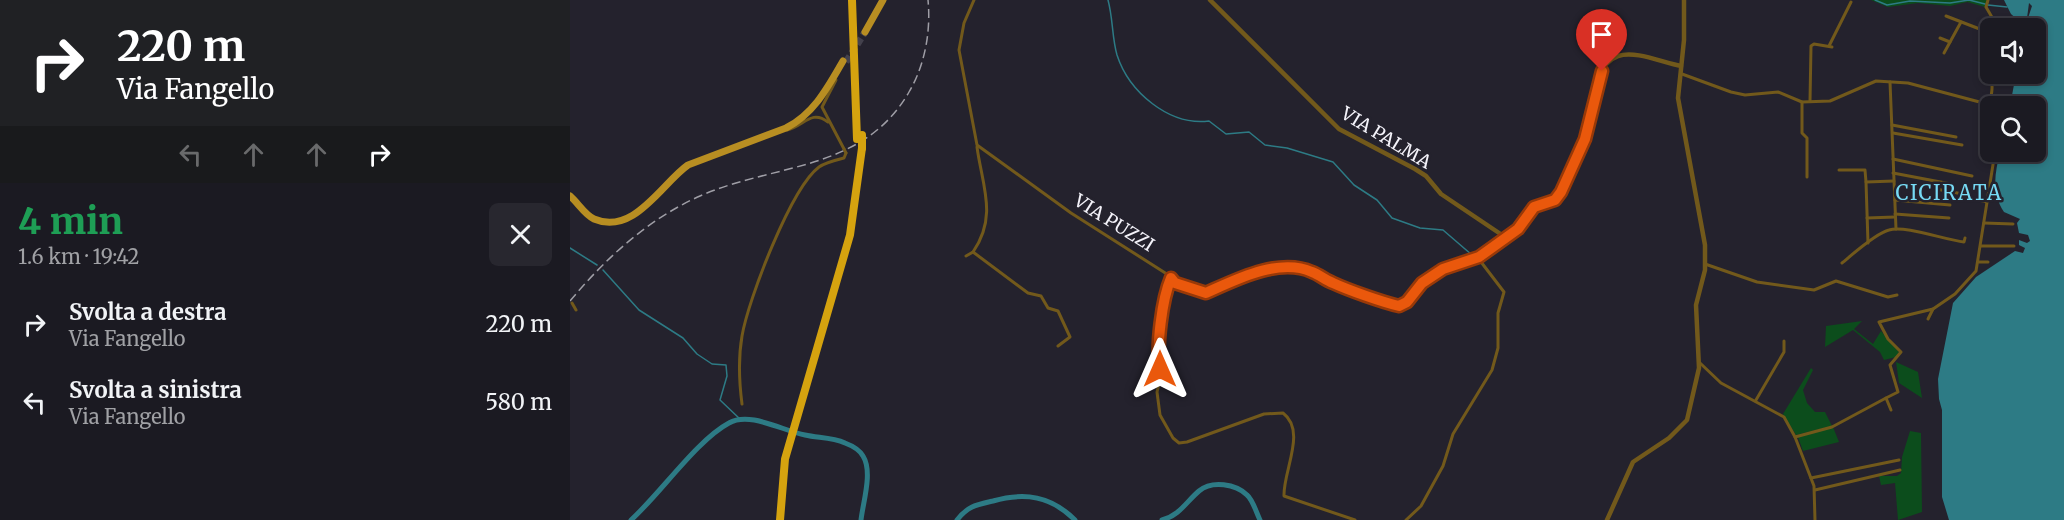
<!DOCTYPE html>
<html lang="it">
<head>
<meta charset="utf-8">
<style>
  body { margin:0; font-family:Merriweather,serif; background:#28272f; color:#f1f3f6; height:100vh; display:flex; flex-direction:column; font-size:22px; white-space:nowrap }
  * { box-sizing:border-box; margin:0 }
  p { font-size:20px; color:#a0a1a5 }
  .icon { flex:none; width:33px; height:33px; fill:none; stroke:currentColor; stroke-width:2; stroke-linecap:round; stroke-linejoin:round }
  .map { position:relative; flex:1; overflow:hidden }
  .side { display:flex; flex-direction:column; background:#1b1a22; width:570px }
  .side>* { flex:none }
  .banner { background:#202124; color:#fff; overflow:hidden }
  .controls { position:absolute; left:1410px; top:18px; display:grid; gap:12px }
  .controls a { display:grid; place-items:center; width:66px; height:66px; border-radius:9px; background:#1b1a22; box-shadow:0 3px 9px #0003,0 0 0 2px #393840; font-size:30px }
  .pin { position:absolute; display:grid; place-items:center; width:51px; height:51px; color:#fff; margin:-62px -26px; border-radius:50% 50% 50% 0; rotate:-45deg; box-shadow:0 0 6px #0007 }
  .pin .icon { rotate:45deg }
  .me { position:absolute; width:66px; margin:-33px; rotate:0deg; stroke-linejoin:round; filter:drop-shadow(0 0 4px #0008) }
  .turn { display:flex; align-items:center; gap:21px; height:126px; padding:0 18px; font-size:27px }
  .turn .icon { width:78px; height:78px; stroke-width:2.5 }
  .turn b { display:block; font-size:42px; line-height:51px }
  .lanes { display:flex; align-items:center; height:57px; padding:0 18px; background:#0003; justify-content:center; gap:30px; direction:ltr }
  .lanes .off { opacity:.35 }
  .round { display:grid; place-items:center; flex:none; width:63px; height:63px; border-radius:9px; background:#28272f }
  .headline { display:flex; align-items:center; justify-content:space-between; height:102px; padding:0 18px }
  h1 { font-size:36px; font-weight:800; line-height:45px; color:#1e9e55 }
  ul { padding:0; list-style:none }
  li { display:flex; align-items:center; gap:18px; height:78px; padding:0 18px }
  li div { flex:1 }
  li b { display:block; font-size:22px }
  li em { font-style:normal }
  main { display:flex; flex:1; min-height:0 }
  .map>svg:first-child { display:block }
  .green { fill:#0c4d1c }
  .water { fill:#2d7b85 }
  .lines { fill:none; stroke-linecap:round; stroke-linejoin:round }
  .stream { stroke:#2d7b85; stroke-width:1.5 }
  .river { stroke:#2d7b85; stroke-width:5 }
  .primary-tunnel { stroke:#43414c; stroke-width:7; stroke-dasharray:7 3.5; stroke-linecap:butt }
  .minor { stroke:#72591b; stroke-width:3 }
  .tertiary { stroke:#72591b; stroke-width:4.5 }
  .primary { stroke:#b88e22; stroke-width:7 }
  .motorway { stroke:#d5a30f; stroke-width:8 }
  .rail { stroke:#9f9ea6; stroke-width:1.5; stroke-dasharray:9 4.5; stroke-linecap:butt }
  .minor-bridge { stroke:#72591b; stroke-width:3 }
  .motorway-bridge { stroke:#d5a30f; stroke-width:8 }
  .route-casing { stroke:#983908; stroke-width:15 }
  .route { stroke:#ea580c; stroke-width:10 }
  .labels { text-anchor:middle; stroke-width:5; stroke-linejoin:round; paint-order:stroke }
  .street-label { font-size:18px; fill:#f4f3fa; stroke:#24222d }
  .neighbourhood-label { font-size:20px; letter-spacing:1.5px; fill:#76daf4; stroke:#24222d }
</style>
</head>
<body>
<main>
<section class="side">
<div class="banner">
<div class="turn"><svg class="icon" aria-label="right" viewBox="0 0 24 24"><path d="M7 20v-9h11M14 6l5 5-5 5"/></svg><div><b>220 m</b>Via Fangello</div></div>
<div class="lanes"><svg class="icon off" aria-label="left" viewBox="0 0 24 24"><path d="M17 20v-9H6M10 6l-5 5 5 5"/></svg><svg class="icon off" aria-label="ahead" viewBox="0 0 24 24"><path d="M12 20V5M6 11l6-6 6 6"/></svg><svg class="icon off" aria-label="ahead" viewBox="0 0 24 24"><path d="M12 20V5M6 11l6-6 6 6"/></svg><svg class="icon" aria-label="right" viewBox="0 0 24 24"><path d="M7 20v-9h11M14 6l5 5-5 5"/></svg></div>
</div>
<div class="headline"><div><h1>4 min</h1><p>1.6 km · 19:42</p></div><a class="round"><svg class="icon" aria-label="close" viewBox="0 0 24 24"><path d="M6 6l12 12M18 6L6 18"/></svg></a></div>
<ul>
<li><svg class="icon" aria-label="right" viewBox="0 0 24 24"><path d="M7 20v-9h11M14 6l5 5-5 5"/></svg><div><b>Svolta a destra</b><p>Via Fangello</p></div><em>220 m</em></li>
<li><svg class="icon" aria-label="left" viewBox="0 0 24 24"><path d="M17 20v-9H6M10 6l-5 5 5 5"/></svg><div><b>Svolta a sinistra</b><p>Via Fangello</p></div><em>580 m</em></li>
</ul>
</section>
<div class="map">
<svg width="1494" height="520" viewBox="0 0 1494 520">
  <rect width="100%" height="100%" fill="#24222d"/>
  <g class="green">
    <path d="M1301 0H1417L1415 7 1397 2 1380 6 1348 3 1318 7Z"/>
    <path d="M1292 321 1284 329 1303 344 1311 331 1329 352 1326 357 1314 360 1310 352 1283 330 1255 347 1256 326Z"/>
    <path d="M1326 362 1348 372 1352 398 1329 383Z"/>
    <path d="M1241 368 1243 370 1233 390 1237 403 1245 412H1255L1262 426 1226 435 1213 414Z"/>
    <path d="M1263 427 1269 442 1233 451 1228 437Z"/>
    <path d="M1340 431 1351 433 1352 512 1328 520 1325 483 1311 485 1309 476H1327L1331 473 1332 457Z"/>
  </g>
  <path class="water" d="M1434 0H1494V520H1379L1372 497V410L1369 399 1368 379 1383 303 1406 277 1445 251 1453 253 1455 248 1449 245V240L1457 243 1460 241 1458 235 1449 233 1447 223 1450 219 1434 212C1421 192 1425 173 1430 152H1466V106H1440L1446 74H1466V28H1448L1457 21 1462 6 1459 3 1457 18 1450 22 1441 14Z"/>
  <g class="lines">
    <g class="stream">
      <path d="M538 0C543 18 542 38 547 55 559 92 599 126 639 121L656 134 679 132 695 145 717 148 763 162 784 185 807 200 822 218 850 228 873 230 902 255"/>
      <path d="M1305 0 1317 5 1340 1 1380 3 1399 0 1415 4"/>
      <path d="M1418 5 1437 7"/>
      <path d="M0 248 27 265"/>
      <path d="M33 270 69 310 113 338 127 354 142 364 156 365 157 376 150 400 171 420"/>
    </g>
    <g class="river">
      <path d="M61 520C90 494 127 440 159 423 180 411 213 431 235 435 248 438 262 437 275 443 283 446 289 449 293 456 303 472 293 502 291 520"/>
      <path d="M387 520C398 506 406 505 423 501 455 492 481 496 505 520"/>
      <path d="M592 520C610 515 616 502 629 491 642 480 666 484 677 495 683 500 686 512 690 520"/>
    </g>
    <path class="primary-tunnel" d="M276 62 295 32"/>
    <g class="minor">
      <path d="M404 0 394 23 389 50 407 145 501 213 600 276 590 343 591 376 587 392 590 415 603 438 609 443 617 442 694 414 713 413C737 431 713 471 714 496L785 520"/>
      <path d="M1418 0 1416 7 1423 19V28"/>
      <path d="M1376 16 1420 33"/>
      <path d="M1370 38 1380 42"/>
      <path d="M1420 38C1413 63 1419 62 1422 85 1423 98 1416 104 1420 118"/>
      <path d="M1259 46 1281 2"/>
      <path d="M1374 53 1391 22"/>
      <path d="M1112 74 1161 92 1175 95 1208 92 1232 102 1260 101 1306 81 1338 83 1417 104"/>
      <path d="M266 80 252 107 274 149"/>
      <path d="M1320 82 1326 229"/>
      <path d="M1240 101 1241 46 1244 44 1262 47"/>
      <path d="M1232 102V133L1237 138V177"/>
      <path d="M1322 125 1386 137"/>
      <path d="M217 130C234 126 241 109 258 122"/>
      <path d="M1323 133 1392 145"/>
      <path d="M407 147C412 185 428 216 403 252L458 293 471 296 478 308 488 311 500 337 488 346"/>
      <path d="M1323 159 1402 176"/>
      <path d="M1269 170H1295L1296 182"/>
      <path d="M1323 173 1381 184"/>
      <path d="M1366 189 1398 195 1400 198 1417 202"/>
      <path d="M1325 200 1380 205"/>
      <path d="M1325 214 1379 218"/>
      <path d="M1297 218 1325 217"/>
      <path d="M1414 223 1443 224"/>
      <path d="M1298 243 1296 182 1324 181"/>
      <path d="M1411 246H1444"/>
      <path d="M396 256 403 252"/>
      <path d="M1409 262H1418"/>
      <path d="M1272 263C1283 254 1306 233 1319 230 1335 225 1375 240 1394 242L1395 238"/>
      <path d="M1135 264 1187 282 1244 290 1266 281 1318 297 1327 295"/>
      <path d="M601 278 605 283 636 293 674 275 695 270 728 269 742 272 763 284 831 305 837 302 852 283 873 269 908 257 935 237"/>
      <path d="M2 303 6 310"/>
      <path d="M1358 319 1363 309"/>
      <path d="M1130 363 1151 383 1214 417 1225 437 1244 486 1245 520"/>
      <path d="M1316 398 1328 392 1320 365 1331 352 1318 339 1309 322 1363 309 1385 294 1406 271 1425 152"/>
      <path d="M1186 400 1214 352V341"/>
      <path d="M172 404C169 381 168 359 172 336 178 300 221 188 249 167 256 162 266 160 274 158L276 153"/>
      <path d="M1225 437 1262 427 1316 398 1321 410"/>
      <path d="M1241 478 1329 460"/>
      <path d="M1245 490 1330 470"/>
      <path d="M836 520 851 506 873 466 883 434 922 370 928 348V313L934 292 908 258"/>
    </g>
    <g class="tertiary">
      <path d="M640 0 769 129 845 169 856 176 871 194 935 237C949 229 954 215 967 205 978 197 984 204 993 189 1002 174 1010 155 1015 139 1023 115 1019 66 1048 56 1066 50 1093 63 1111 66"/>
      <path d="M1037 520 1063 462 1099 438 1117 420 1129 368 1126 305 1135 270V245L1108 98 1114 40V0"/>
    </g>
    <g class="primary">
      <path d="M295 32 313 0"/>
      <path d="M0 196C8 203 15 215 24 219 64 236 92 183 118 165L216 128C244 114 258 87 273 61"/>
    </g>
    <g class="motorway">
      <path d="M282 0 287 139"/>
      <path d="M210 520 215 459 280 235 292 148"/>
    </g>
    <path class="rail" d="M0 301C35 259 78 219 130 196 204 163 293 172 339 92 355 65 361 31 358 0"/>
    <path class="minor-bridge" d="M274 149 276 153"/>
    <path class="motorway-bridge" d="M292 148V135"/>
  </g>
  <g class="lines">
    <g class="route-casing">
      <path id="route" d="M590 369C586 347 592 299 601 278L605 283 636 293C665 280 709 257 742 272 750 275 755 280 763 283 778 290 812 302 829 306L837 302 852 283 873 269 909 257 948 229 964 207 985 200 991 192 1015 139 1032 71"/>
    </g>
    <use href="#route" class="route"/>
  </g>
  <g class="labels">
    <g class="street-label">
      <text transform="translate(816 138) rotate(31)" y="6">VIA PALMA</text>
      <text transform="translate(544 223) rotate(32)" y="6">VIA PUZZI</text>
    </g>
    <g class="neighbourhood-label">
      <text x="1379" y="200">CICIRATA</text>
    </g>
  </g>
</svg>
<div class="controls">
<a><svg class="icon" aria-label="sound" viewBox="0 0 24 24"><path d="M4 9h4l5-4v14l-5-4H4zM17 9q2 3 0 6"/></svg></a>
<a><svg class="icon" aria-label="search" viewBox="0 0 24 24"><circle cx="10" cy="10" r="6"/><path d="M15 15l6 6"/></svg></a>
</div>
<div class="pin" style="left:1032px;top:71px;background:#d93025"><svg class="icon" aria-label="arrive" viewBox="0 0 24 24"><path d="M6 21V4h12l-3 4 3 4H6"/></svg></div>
<svg class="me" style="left:590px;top:369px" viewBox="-20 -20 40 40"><path d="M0-17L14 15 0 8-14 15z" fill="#ea580c" stroke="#fff" stroke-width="4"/></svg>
</div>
</main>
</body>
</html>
